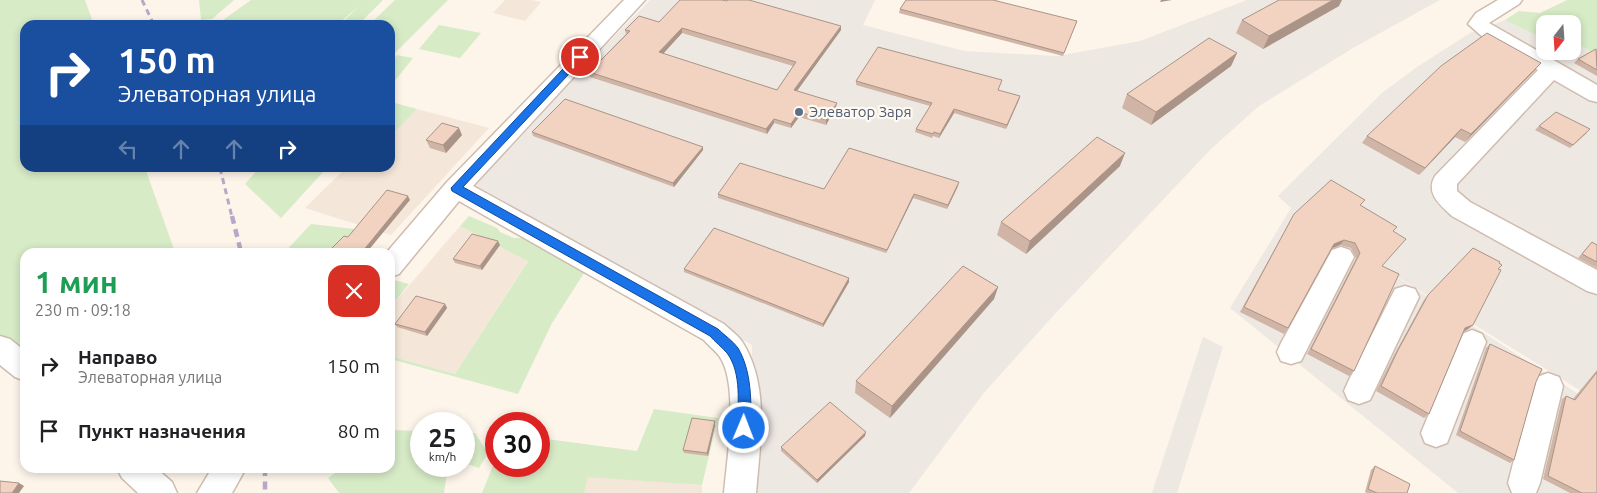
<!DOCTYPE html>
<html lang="ru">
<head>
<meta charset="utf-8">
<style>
  body { margin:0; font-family:Ubuntu,sans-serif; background:#f6f6f6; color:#202124; height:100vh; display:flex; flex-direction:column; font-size:19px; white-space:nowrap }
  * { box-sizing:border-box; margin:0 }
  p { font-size:16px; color:#757577 }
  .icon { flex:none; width:28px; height:28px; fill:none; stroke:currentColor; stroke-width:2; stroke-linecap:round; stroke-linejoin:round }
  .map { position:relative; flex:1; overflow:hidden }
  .side { position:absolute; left:20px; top:248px; width:375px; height:225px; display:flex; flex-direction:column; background:#fff; border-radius:15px; box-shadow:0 2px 8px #0003 }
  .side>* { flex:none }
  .guide { position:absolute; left:20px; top:20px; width:375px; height:152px; border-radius:15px; box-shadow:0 2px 8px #0003; background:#1a4fa0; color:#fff; overflow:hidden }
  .needle { width:32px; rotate:197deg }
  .tools { position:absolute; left:1536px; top:15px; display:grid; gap:10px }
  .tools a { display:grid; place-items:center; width:45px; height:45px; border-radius:10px; background:#fff; box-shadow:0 2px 8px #0003; font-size:25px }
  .speed { position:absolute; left:410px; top:412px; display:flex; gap:10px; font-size:25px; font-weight:700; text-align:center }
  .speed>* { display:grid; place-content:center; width:65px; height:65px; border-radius:50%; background:#fff; box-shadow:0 2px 8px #0003; line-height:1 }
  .speed small { font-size:12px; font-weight:400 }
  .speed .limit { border:8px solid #d22; background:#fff; color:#111 }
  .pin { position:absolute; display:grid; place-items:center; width:42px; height:42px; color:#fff; margin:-21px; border:2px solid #fff; border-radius:50%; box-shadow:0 1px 5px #0007 }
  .me { position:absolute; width:55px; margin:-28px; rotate:1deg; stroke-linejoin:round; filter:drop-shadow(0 0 4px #0008) }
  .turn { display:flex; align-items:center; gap:18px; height:105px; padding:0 15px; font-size:22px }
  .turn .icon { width:65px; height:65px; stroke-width:2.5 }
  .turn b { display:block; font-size:35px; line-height:42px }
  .lanes { display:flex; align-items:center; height:48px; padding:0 15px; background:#0003; justify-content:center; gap:25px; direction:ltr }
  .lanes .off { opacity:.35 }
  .round { display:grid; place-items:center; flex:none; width:52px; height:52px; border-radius:15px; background:#f6f6f6 }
  .summary { display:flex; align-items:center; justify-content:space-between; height:85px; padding:0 15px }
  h1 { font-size:30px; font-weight:700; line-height:38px; color:#1e9e55 }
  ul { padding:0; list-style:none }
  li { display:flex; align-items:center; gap:15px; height:65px; padding:0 15px }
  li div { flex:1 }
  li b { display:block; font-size:19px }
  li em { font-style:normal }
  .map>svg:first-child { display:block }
  .residential { fill:#f4e6d8 }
  .industrial { fill:#eee8e3 }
  .green { fill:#d7ebc7 }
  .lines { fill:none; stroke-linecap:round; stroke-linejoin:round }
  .minor-casing { stroke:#cfbcae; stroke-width:3 }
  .minor { fill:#fff; fill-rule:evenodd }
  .rail-far1 { stroke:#b7a7c8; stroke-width:3; stroke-dasharray:6 4.5; stroke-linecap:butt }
  .rail { stroke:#b7a7c8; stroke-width:4.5; stroke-dasharray:8 5.5; stroke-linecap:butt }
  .wall { fill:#d0b5a6; fill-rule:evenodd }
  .shaded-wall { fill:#a99487 }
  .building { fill:#f2d3c1; stroke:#a99487; fill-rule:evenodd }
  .route { fill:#1a73e8; stroke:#114b97 }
  .service-dot { fill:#5c6f8a; stroke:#fff9f1; stroke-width:2 }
  .labels { text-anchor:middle; stroke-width:4.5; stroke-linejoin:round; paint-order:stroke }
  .service-label { font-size:15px; fill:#4e5e75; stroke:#fff9f1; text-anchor:start }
</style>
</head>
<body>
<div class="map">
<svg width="1597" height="493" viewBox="0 0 1597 493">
  <rect width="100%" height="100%" fill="#fdf5ea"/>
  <g class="residential">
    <path d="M505 0H532L541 2 525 21 493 13Z"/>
    <path d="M417 109 489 128 391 235 305 208 346 168H390V137Z"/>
    <path d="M460 226 528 260 455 374 390 356V308Z"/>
    <path d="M588 476 702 485V493H584Z"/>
  </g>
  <g class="industrial">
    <path d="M650 0H875L863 25 964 51 1057 56 1140 41 1247 0H1440L1353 48 1259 106 1211 149 1054 315 983 394 909 493H749L752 345 470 185 602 44 610 41Z"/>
    <path d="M1505 20 1535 35 1545 30V51H1572L1573 42 1597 55V401L1380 266 1597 406V493H1458L1230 308 1291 208 1278 196 1382 93 1417 67 1470 33Z"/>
    <path d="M1203 337 1223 347 1177 493H1152Z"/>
  </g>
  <g class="green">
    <path d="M0 0H85L94 25H25V168H145L175 252H25V351L0 334Z"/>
    <path d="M199 0H234L212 19 201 20Z"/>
    <path d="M251 0H383L358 25H340L359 6 337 25H216Z"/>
    <path d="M395 0H448L396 52 390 50V25H369Z"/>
    <path d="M1567 0H1597V55L1573 42 1572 24H1545V30L1535 35 1505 20 1519 11 1540 13Z"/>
    <path d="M439 25 481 33 460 58 419 49Z"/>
    <path d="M397 55 413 58 390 87V64Z"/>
    <path d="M391 102 417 109 390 137V103Z"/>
    <path d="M259 168H320L325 170 281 218 245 184Z"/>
    <path d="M469 216 497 228 500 232 514 238H524L586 270 552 323 518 394 394 360 390 365V356L455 374 528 261 460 226Z"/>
    <path d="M311 224 363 230 345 252H285Z"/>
    <path d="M390 279 409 284 390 308Z"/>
    <path d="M654 409 718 418 702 485 588 477 584 493H482L496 458V466H539V438L637 451Z"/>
    <path d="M390 430 421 431V466H448L444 493H339L328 478 342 468H390Z"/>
    <path d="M464 433H475L488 453 479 468 464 463Z"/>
  </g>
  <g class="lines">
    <g class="minor-casing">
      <g id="minor">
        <path d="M624 0H645L473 186 724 324C730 330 738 335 743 343 770 387 760 444 756 493H724C727 459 739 386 720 357 716 351 709 346 704 340L459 201 399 274 390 277V252H387L447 182Z"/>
        <path d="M1498 0H1522L1519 4 1489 23 1597 85V102L1589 100 1554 80 1457 184V191L1470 202 1597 270V294L1587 291 1452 216C1440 205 1425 193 1435 176L1538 70 1484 38 1468 24 1476 13Z"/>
        <path d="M1341 247 1350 250 1354 257 1301 361 1291 364 1281 361 1277 352 1281 343 1332 250Z"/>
        <path d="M1405 286 1415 289 1419 297 1370 400 1359 404 1348 400 1344 391 1348 382 1395 289Z"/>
        <path d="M1472 330 1482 334 1486 342 1447 443 1436 447 1425 443 1421 433 1462 334Z"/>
        <path d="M0 336 10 339 25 351V381L15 377 0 365Z"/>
        <path d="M1548 373 1559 377 1563 386 1540 483 1536 493H1512L1508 483 1533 386 1537 377Z"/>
        <path d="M117 468H156L172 482 177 493H138L122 478Z"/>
        <path d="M212 468H246L232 493H197Z"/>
      </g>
    </g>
    <use href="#minor" class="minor"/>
    <g class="rail-far1">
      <path d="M142 0 154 25"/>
      <path d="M220 168 232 217"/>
    </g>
    <g class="rail">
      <path d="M232 216 241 252"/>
      <path d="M265 468V493"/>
    </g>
  </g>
  <g class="wall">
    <path d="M1339 6 1263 49 1236 33 1242 20Z"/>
    <path d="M900 9 1077 21 1063 56 899 13Z"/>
    <path d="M659 22 841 26V30L797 91 836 107 826 125 799 117 791 128 774 123 767 134 590 77 589 72 626 34 625 30ZM682 33 793 66 777 90 663 54Z"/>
    <path d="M1545 48V51H1562L1555 59 1542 51Z"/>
    <path d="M1597 49V76L1574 63 1578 59Z"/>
    <path d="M1237 53 1231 66 1151 125 1122 108 1127 94Z"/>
    <path d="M1535 70 1465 142 1455 137 1419 175 1362 143 1367 136Z"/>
    <path d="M1002 80 998 90 1020 96 1006 129 954 113 939 138 933 136 932 138 915 132 916 129 930 106 856 85V81Z"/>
    <path d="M1539 126 1587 133 1570 148 1535 130Z"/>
    <path d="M532 132 703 150 674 187 533 136Z"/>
    <path d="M462 135 446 153 430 148 426 140Z"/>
    <path d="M1120 166 1026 254 997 235 1001 222Z"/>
    <path d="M958 186 947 209 913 198 886 253 718 198V194L824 189Z"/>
    <path d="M1361 206 1393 231 1382 266 1354 371 1349 376 1307 354 1356 258 1351 248 1340 245 1332 249 1288 328 1284 334 1240 312 1294 214Z"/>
    <path d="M1592 242 1597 245V268L1578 258Z"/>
    <path d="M500 245 482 270 455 263 453 259Z"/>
    <path d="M1473 248 1499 263 1498 269 1473 325 1468 329 1464 332 1429 414 1424 418 1376 391 1394 355 1424 300Z"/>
    <path d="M684 269 849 278V282L823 327 684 272Z"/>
    <path d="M998 287 994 299 890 418 855 393 856 381Z"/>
    <path d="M445 304 447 308 427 336 397 327 395 324Z"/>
    <path d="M1490 344 1536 382 1514 460 1510 463 1456 435 1486 348Z"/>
    <path d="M1597 370V493H1570L1543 479 1562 399 1566 396 1573 399Z"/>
    <path d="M715 425 708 456 684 453 683 450Z"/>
    <path d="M865 436 817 483 781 451V447Z"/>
    <path d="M1375 466 1407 493H1367L1365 492 1371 470Z"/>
  </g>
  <g class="shaded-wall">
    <path d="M1161 0H1172L1160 2Z"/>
    <path d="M1333 0H1342L1339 6 1263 49 1269 36Z"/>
    <path d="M841 26V30L794 95V90Z"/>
    <path d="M682 28V33L660 57 659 52Z"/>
    <path d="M1237 53 1231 66 1151 125 1156 112Z"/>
    <path d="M1541 63 1535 70 1465 142 1471 134Z"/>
    <path d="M1020 96 1019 100 1006 129 1007 125Z"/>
    <path d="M837 103 836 107 826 125V120Z"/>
    <path d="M954 109V113L939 138 940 134Z"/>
    <path d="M799 112V117L791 128V124Z"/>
    <path d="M774 119V123L767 134 766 129Z"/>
    <path d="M459 128 462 135 446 153 443 145Z"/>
    <path d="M1461 129 1455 137 1419 175 1425 168Z"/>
    <path d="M703 147V150L674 187 673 183Z"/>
    <path d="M1125 153 1120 166 1026 254 1030 241Z"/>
    <path d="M959 182 958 186 947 209 948 205Z"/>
    <path d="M914 194 913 198 886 253 887 250Z"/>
    <path d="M408 196 410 200 367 252H362Z"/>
    <path d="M1344 240 1340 245 1330 249 1334 244Z"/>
    <path d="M498 241 500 245 482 270 480 266Z"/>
    <path d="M849 278V282L823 327V324Z"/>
    <path d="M998 287 994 299 890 418 892 406Z"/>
    <path d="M445 304 447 308 427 336 425 332Z"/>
    <path d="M1473 325 1468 329 1460 333 1465 328Z"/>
    <path d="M715 421V425L708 456 707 453Z"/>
    <path d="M866 432 865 436 817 483V480Z"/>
    <path d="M19 483 24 486 19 493H12Z"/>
  </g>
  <g class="building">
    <path d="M680 0H722L727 1 728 0H749L841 26 794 90 837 103 826 120 799 112 791 124 774 119 766 129 589 72 630 31 625 30 639 16 659 22ZM682 28 796 62 777 90 659 52Z"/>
    <path d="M906 0H993L1077 21 1064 53 900 9Z"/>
    <path d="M1279 0H1333L1269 36 1242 20Z"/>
    <path d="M1487 33 1541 63 1471 134 1461 129 1425 168 1367 136 1441 66Z"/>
    <path d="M1209 38 1237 53 1156 112 1127 94Z"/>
    <path d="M878 47 1002 80 998 90 1020 96 1007 125 954 109 940 134 934 132 933 134 916 129 932 103 856 81Z"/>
    <path d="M1596 49 1597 70 1578 59Z"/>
    <path d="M1552 51H1561L1558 55Z"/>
    <path d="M565 99 703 147 673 183 532 132Z"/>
    <path d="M1556 112 1590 129 1573 145 1539 126Z"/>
    <path d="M442 123 459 128 443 145 426 140Z"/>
    <path d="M1097 137 1125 153 1030 241 1001 222Z"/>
    <path d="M849 148 959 182 948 205 914 194 887 250 718 194 740 163 824 189Z"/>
    <path d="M1331 180 1365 200 1360 205 1397 227 1393 231 1406 239 1382 266 1399 274 1354 371 1311 349 1360 253 1355 243 1344 240 1334 244 1288 328 1244 307 1294 214Z"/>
    <path d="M387 190 408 196 362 252H328L344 236 348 237Z"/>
    <path d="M714 228 849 278 823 324 684 269Z"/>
    <path d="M472 234 498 241 480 266 453 259Z"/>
    <path d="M1592 242 1597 245V262L1582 254Z"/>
    <path d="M1473 248 1500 262 1499 263 1502 265 1498 269 1501 270 1473 325 1465 328 1429 414 1381 386 1398 350 1428 295Z"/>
    <path d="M963 266 998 287 892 406 856 381Z"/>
    <path d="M416 296 445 304 425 332 395 324Z"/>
    <path d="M1490 344 1542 369 1536 382 1514 460 1460 431Z"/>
    <path d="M1597 372V493H1582L1548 476 1566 396 1575 400Z"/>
    <path d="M830 402 866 432 817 480 781 447Z"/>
    <path d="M692 418 715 421 707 453 683 450Z"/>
    <path d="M1375 466 1410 484 1407 493H1377L1368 489Z"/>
    <path d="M0 481 19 483 12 493H0Z"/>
  </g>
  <path class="route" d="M580 54 583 55V59L463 187 718 329C724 335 733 341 738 348 752 372 751 401 751 428L749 432 744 434 739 432 737 428C738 405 742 373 727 353 722 347 715 342 710 336L452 191 451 188 576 55Z"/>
  <circle class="service-dot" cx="799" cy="112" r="5"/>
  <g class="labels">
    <g class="service-label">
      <text x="809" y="117">Элеватор Заря</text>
    </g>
  </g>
</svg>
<div class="tools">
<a><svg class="needle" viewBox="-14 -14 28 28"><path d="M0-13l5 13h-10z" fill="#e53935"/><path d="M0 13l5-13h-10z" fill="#757577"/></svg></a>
</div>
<div class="speed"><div>25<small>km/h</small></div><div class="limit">30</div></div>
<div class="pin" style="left:580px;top:57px;background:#d93025"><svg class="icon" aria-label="arrive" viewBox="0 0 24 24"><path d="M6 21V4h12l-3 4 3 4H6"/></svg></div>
<svg class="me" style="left:744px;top:428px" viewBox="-20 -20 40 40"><circle r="17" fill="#1a73e8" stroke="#fff" stroke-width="3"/><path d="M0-11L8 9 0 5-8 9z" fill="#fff"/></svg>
<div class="guide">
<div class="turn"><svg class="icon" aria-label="right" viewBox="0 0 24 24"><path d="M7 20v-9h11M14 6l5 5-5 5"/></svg><div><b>150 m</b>Элеваторная улица</div></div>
<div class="lanes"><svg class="icon off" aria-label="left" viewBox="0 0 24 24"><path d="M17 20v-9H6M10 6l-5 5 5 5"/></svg><svg class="icon off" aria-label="ahead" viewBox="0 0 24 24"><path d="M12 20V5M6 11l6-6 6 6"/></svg><svg class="icon off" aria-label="ahead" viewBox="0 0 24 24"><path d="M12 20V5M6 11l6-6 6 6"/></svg><svg class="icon" aria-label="right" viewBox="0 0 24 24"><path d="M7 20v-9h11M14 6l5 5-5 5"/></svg></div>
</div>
<section class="side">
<div class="summary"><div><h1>1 мин</h1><p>230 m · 09:18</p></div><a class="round" style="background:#d93025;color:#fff"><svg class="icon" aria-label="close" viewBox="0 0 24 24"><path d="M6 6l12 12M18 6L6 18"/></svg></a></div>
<ul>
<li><svg class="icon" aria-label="right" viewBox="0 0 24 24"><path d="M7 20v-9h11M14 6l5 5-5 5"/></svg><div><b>Направо</b><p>Элеваторная улица</p></div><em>150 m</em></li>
<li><svg class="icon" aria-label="arrive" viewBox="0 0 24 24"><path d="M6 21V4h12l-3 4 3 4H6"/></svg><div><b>Пункт назначения</b></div><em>80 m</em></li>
</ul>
</section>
</div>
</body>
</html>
